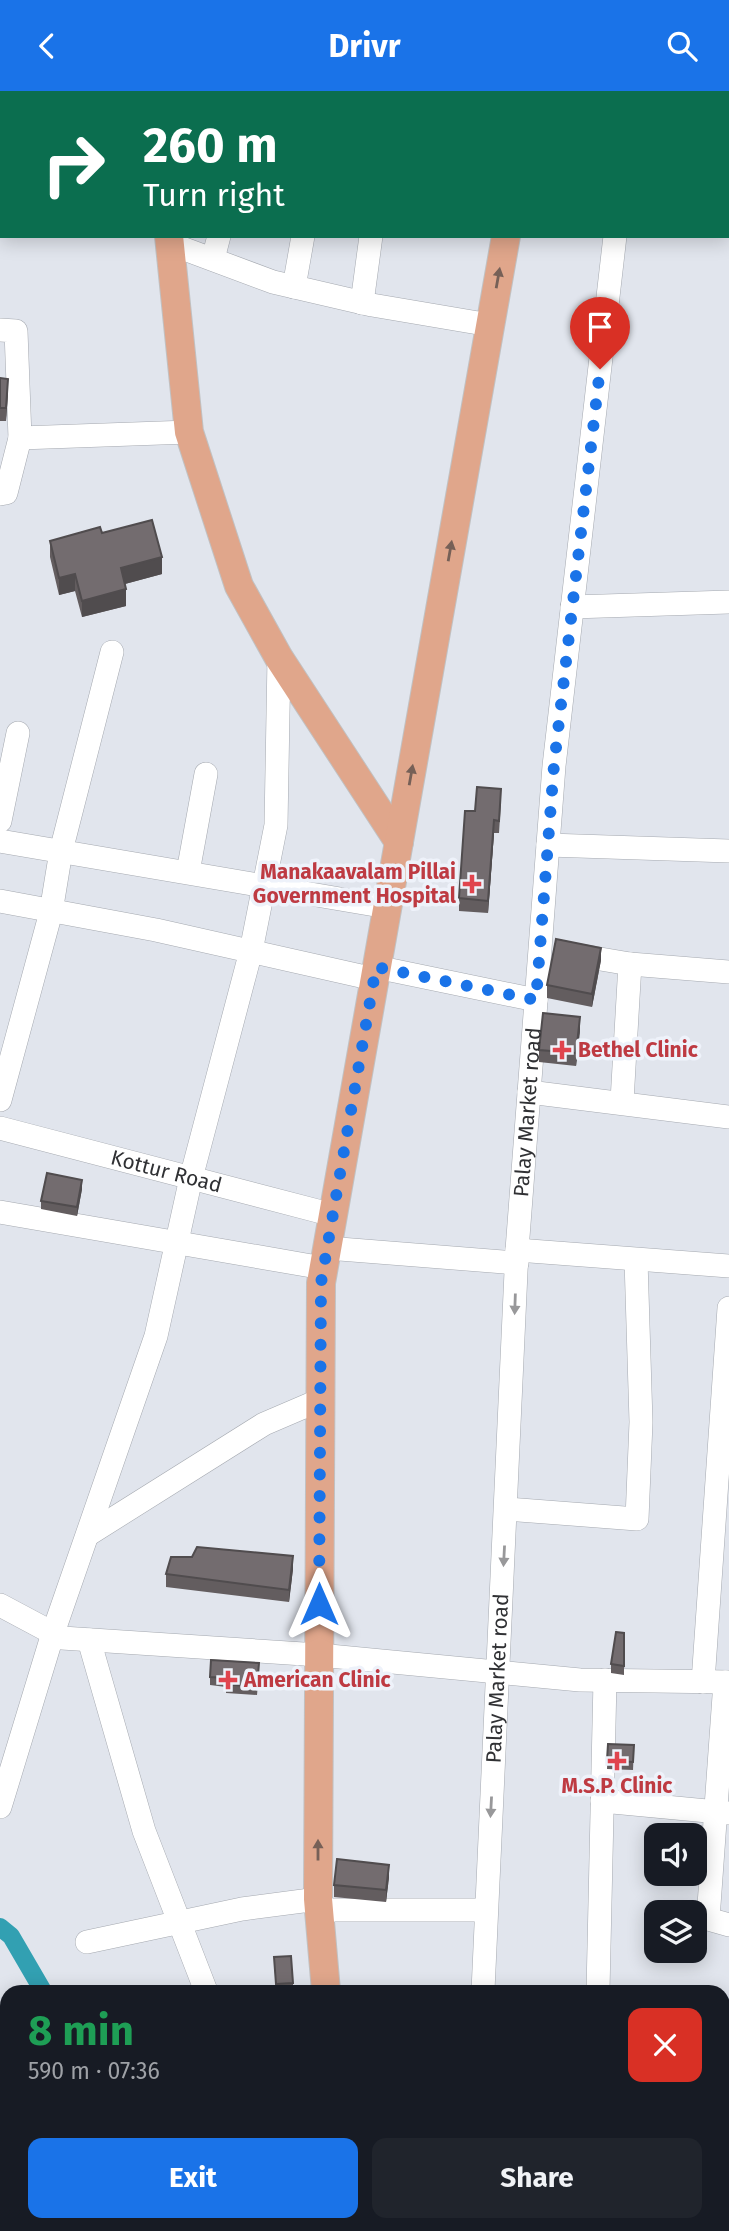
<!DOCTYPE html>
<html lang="en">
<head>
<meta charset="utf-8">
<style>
  body { margin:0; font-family:"Fira Sans",sans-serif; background:#20242c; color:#f1f3f6; height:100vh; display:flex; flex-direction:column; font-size:26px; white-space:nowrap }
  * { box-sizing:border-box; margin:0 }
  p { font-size:23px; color:#9ea1a6 }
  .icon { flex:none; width:38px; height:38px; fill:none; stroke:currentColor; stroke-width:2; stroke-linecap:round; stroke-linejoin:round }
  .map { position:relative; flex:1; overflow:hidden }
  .panel { position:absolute; left:0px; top:1894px; width:730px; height:247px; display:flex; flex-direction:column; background:#171b24; border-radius:21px 21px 0 0; box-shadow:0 4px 18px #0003 }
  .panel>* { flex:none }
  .top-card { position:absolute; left:0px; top:0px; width:730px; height:147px; box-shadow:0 4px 18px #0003; background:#0b6e4f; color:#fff; overflow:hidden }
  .fabs { position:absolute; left:644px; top:1732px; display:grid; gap:14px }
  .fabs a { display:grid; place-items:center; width:63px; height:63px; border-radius:14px; background:#171b24; box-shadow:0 4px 18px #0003; font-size:35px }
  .pin { position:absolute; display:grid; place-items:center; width:60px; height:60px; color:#fff; margin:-72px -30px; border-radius:50% 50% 50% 0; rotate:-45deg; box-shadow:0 0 7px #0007 }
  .pin .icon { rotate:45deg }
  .me { position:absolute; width:77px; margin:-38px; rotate:0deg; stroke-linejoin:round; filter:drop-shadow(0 0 5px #0008) }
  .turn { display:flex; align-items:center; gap:24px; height:147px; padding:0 28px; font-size:32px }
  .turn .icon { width:91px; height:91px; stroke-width:2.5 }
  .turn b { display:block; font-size:49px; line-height:60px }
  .round { display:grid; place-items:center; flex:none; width:74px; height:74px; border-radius:14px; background:#20242c }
  .overview { display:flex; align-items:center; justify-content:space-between; height:119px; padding:0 28px }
  h1 { font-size:42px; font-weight:700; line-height:52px; color:#1e9e55 }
  .primary-button { display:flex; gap:14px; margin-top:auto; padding:14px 28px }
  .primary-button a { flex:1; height:80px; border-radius:14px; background:#1a73e8; color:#fff; font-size:28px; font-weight:700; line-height:80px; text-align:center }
  .primary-button a+a { background:#20242c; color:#f1f3f6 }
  header { display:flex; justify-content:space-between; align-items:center; height:91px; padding:0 28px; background:#1a73e8; color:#fff; font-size:32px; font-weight:700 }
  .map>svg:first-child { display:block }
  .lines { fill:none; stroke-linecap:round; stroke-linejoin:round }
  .canal { stroke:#32a0b2; stroke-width:18 }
  .minor-casing { stroke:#a5a9b0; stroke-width:24 }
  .major-casing { stroke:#c1c1c2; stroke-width:30 }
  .minor { stroke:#fff; stroke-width:23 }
  .major { stroke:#e0a68b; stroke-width:28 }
  .wall { fill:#635d5f }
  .shaded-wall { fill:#504c4e }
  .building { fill:#736c6f; stroke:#504c4e; stroke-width:2 }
  .oneway { fill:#766057 }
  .oneway2 { fill:#98989a }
  .route { stroke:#1a73e8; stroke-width:12; stroke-dasharray:0 21.6 }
  .health-dot { fill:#e0444e; stroke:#eef2fa; stroke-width:2.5 }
  .labels { text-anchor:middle; stroke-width:7; stroke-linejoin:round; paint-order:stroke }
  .health-label { font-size:21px; font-weight:bold; fill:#be3a42; stroke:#eef2fa; text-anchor:start }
  .street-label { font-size:21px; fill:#303134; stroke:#eef2fa }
</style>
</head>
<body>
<header><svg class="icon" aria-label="back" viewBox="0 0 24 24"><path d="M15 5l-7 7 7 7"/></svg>Drivr<svg class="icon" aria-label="search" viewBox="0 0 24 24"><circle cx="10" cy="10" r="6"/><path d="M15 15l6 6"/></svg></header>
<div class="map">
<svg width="729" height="2140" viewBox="0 0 729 2140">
  <rect width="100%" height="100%" fill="#e1e5ed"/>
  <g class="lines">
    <g class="canal">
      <path d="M0 1836 11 1845 43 1900"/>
      <path d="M71 2140V2133"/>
    </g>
    <g class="minor-casing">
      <g id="minor">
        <path d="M171 2V0"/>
        <path d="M253 2V0"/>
        <path d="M329 2 330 0"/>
        <path d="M390 2 391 0"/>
        <path d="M728 135H729"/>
        <path d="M171 153 273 191 372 214 490 234"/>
        <path d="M213 168 219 145"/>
        <path d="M294 196 303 145"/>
        <path d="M362 212 371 145"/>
        <path d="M0 239 16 240 20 347 189 341"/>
        <path d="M0 403 6 402 20 347"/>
        <path d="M572 516 729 511"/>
        <path d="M0 730 18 642"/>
        <path d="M0 750 387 816"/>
        <path d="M548 754 729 760"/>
        <path d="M188 781 206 683"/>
        <path d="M0 810 156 839 374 888"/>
        <path d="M571 863 630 873"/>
        <path d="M376 876 536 909"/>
        <path d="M529 1001 729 1026"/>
        <path d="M0 1009 51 821 61 760 112 561"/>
        <path d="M622 1010 630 873 729 881"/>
        <path id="s1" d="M0 1037 333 1124"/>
        <path d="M0 1121 323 1177"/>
        <path d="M327 1157 517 1172"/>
        <path d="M517 1159 729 1175"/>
        <path d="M506 1418 637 1428 641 1331 636 1169"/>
        <path d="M89 1443 264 1333 320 1309"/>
        <path d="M0 1514 62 1547 319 1564 580 1589 729 1591"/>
        <path d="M89 1549 144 1740 206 1900"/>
        <path d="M703 1591 729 1217"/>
        <path d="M725 1591 708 1828 729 1834"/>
        <path d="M602 1710 729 1722"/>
        <path d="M0 1716 53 1542 156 1245 191 1087 251 860 276 734 279 567"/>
        <path d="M318 1819H485"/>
        <path d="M87 1851 242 1818 318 1808"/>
        <path id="s2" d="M483 1900 517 1159 554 675 615 145"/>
        <path d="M598 1900 605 1589"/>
        <path d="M677 2133 721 2140"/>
        <path d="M477 2140V2133"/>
      </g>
    </g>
    <g class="major-casing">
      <g id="major">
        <path d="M130 0 131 2"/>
        <path d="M550 2 551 0"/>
        <path d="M169 145 189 341 239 495 279 567 399 751"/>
        <path d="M326 1900 318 1808 321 1192 506 145"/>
        <path d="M347 2133 348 2140"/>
      </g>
    </g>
    <use href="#minor" class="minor"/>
    <use href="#major" class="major"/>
  </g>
  <g class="wall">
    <path d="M0 287 8 301 6 330H0Z"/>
    <path d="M102 442 162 483 125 493 126 515 82 526 75 500 59 504 50 466V450Z"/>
    <path d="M501 711 499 742H494L488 822 459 820V807L475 720Z"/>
    <path d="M601 869 592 916 547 907V894Z"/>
    <path d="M580 939 576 975 539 971V959Z"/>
    <path d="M82 1098 77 1125 41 1118V1110Z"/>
    <path d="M293 1478 289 1511 166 1496V1483Z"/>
    <path d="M624 1542V1584L611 1582V1573Z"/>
    <path d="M259 1581 257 1604 226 1602V1596L210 1594V1586Z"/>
    <path d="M608 1653 634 1654 633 1679 607 1678Z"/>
    <path d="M389 1786 386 1811 334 1806V1794Z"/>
    <path d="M274 1866 293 1892V1900H276Z"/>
  </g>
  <g class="shaded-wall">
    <path d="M8 288V301L6 330V317Z"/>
    <path d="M162 466V483L121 494V477Z"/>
    <path d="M75 483V500L59 504V487Z"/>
    <path d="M126 498V515L82 526V510Z"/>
    <path d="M494 729V742L488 822V810Z"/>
    <path d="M601 857V869L592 916V903Z"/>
    <path d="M580 926V939L576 975V962Z"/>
    <path d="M82 1089V1098L77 1125V1116Z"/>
    <path d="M293 1465V1478L289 1511V1499Z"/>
    <path d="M389 1774V1786L386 1811V1799Z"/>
  </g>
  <g class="building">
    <path d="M0 287 8 288 6 317H0Z"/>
    <path d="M152 429 162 466 121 477 126 498 82 510 75 483 59 487 50 450 100 436 102 442Z"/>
    <path d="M477 696 501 698 499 730 494 729 488 810 459 807 465 720H475Z"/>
    <path d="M556 848 601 857 592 903 547 894Z"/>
    <path d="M543 922 580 926 576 962 539 959Z"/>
    <path d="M47 1082 82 1089 77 1116 41 1110Z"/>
    <path d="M197 1456 293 1465 289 1499 166 1483 171 1466H192Z"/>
    <path d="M616 1541 624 1542V1575L611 1573Z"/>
    <path d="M211 1569 259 1572 257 1596 226 1593 227 1587 210 1586Z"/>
    <path d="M608 1653 634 1654 633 1671 607 1669Z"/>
    <path d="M337 1768 389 1774 386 1799 334 1794Z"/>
    <path d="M291 1865 293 1892 276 1893 274 1866Z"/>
  </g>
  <defs><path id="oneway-solid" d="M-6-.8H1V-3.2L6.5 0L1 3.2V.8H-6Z" transform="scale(1.75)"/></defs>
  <g class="oneway">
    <use href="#oneway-solid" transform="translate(498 187) rotate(-80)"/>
    <use href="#oneway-solid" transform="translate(450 460) rotate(-80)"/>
    <use href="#oneway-solid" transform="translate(411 684) rotate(-80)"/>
    <use href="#oneway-solid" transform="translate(318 1759) rotate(-90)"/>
  </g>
  <g class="oneway2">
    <use href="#oneway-solid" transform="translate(515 1213) rotate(92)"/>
    <use href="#oneway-solid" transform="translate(504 1465) rotate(93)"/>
    <use href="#oneway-solid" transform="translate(491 1716) rotate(93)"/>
  </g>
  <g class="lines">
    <path class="route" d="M319 1513 321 1192 376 876 536 909 554 674 600 278"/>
  </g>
  <g class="health-dot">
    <path d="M468.5 782.5h7v7h7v7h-7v7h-7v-7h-7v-7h7z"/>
    <path d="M558.5 948.5h7v7h7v7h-7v7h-7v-7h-7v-7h7z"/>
    <path d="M224.5 1578.5h7v7h7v7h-7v7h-7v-7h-7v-7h7z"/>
    <path d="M613.5 1659.5h7v7h7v7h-7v7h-7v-7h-7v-7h7z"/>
  </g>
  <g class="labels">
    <g class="health-label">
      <text x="456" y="788" text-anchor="end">Manakaavalam Pillai<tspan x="456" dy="24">Government Hospital</tspan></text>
      <text x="578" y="966">Bethel Clinic</text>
      <text x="244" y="1596">American Clinic</text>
      <text x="617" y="1702" text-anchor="middle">M.S.P. Clinic</text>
    </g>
    <g class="street-label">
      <text dy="7" stroke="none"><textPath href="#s2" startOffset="880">Palay Market road</textPath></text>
      <text dy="7" stroke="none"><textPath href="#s1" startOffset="172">Kottur Road</textPath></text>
      <text dy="7" stroke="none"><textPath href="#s2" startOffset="313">Palay Market road</textPath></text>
    </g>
  </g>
</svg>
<div class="fabs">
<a><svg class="icon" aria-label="sound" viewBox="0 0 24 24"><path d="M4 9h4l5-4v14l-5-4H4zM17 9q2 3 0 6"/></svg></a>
<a><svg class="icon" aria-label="layers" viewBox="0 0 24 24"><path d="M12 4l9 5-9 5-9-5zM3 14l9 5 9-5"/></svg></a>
</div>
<div class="pin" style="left:600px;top:278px;background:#d93025"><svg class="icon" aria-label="arrive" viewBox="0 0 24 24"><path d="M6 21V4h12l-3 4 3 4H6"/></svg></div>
<svg class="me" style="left:319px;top:1513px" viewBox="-20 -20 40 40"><path d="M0-17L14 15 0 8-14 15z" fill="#1a73e8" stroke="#fff" stroke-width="4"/></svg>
<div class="top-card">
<div class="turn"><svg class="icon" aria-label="right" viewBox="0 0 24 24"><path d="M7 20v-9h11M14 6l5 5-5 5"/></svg><div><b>260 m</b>Turn right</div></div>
</div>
<section class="panel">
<div class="overview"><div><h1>8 min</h1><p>590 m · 07:36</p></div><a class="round" style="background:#d93025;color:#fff"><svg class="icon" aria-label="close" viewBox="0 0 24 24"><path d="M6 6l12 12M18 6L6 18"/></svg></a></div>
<div class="primary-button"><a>Exit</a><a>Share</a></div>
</section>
</div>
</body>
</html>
